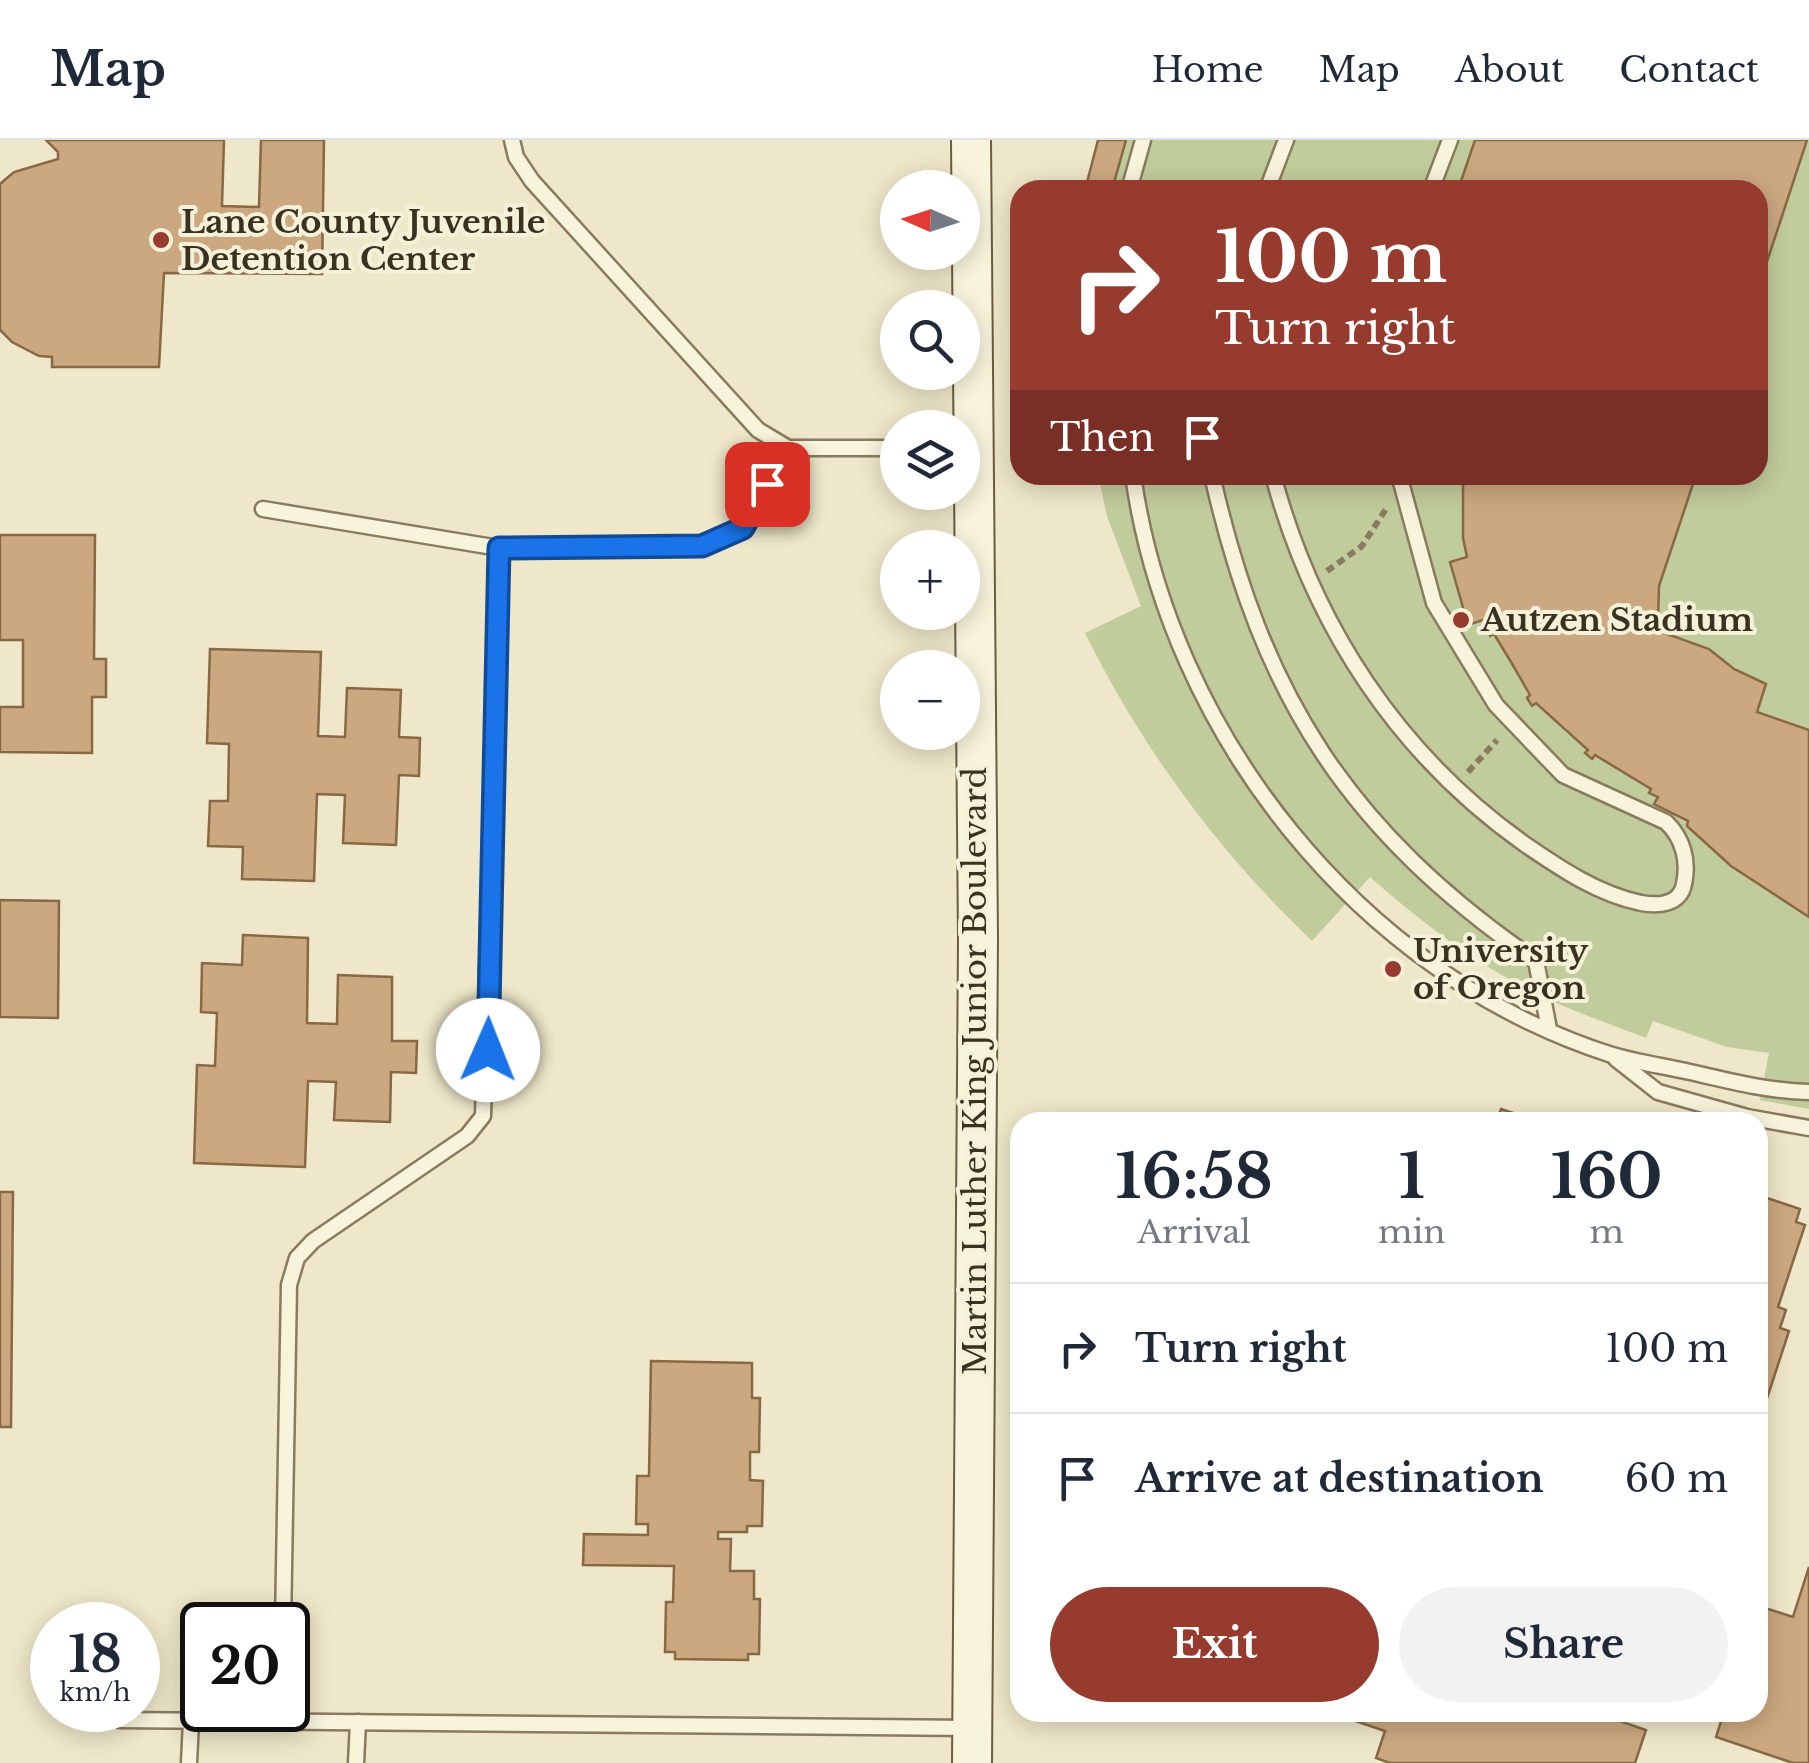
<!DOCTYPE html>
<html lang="en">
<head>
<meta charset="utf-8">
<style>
  body { margin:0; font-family:"Libre Baskerville",serif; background:#f2f2f3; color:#1f2937; height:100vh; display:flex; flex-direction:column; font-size:38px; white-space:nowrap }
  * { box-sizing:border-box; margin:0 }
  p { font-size:32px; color:#747a83 }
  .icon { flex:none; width:55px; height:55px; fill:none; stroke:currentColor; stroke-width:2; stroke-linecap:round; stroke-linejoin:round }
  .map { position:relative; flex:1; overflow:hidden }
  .sheet { position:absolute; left:1010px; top:972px; width:758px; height:610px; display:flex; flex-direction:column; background:#fff; border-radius:30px; box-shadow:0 5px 25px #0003 }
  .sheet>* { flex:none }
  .banner { position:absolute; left:1010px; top:40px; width:758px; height:305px; border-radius:30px; box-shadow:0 5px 25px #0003; background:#983b2f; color:#fff; overflow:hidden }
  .needle { width:65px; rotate:273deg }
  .controls { position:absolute; left:880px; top:30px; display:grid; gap:20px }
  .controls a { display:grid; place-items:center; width:100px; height:100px; border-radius:50%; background:#fff; box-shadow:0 5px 25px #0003; font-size:50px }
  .speed { position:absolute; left:30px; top:1462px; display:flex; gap:20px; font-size:50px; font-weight:700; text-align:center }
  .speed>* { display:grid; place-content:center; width:130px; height:130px; border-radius:50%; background:#fff; box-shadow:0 5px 25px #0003; line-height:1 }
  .speed small { font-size:25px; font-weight:400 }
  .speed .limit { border:5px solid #111; border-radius:15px; background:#fff; color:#111 }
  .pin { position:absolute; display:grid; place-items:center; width:85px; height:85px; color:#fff; margin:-42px; border-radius:20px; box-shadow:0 5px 15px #0006 }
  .me { position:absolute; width:110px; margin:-55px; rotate:1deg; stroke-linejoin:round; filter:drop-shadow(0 0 8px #0008) }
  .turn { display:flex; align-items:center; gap:35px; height:210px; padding:0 40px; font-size:45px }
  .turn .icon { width:130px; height:130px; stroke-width:2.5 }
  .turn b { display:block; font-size:70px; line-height:85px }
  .then { display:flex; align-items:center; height:95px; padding:0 40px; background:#0003; gap:20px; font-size:38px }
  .eta { display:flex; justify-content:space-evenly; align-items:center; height:170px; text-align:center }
  .eta b { font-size:60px; font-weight:700; line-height:70px }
  .button { display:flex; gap:20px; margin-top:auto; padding:20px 40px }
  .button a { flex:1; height:115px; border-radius:60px; background:#983b2f; color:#fff; font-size:40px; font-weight:700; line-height:115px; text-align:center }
  .button a+a { background:#f2f2f3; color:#1f2937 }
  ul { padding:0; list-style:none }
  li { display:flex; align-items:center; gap:30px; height:130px; padding:0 40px; border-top:2px solid #e0e1e3 }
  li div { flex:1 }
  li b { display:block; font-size:38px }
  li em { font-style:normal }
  header { display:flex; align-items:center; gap:60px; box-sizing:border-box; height:140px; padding:0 50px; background:#fff; border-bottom:2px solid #e0e1e3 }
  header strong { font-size:48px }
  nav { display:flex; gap:55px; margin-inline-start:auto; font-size:35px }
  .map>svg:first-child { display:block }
  .green { fill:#c1cc9c }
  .building { fill:#cba880; stroke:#896844; stroke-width:2.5 }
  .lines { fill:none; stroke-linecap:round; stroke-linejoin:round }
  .service-casing { stroke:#8a7b5e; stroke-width:19 }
  .secondary-casing { stroke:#6c5c41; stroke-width:42 }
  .path { stroke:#8a7b5e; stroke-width:6; stroke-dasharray:8 5; stroke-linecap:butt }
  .service { stroke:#f8f4dc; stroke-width:14 }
  .secondary { stroke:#f8f4dc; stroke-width:38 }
  .route-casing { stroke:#114b97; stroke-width:25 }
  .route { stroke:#1a73e8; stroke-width:18 }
  .poi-dot { fill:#983b2f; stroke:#f5f1d8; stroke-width:4 }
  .labels { text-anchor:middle; stroke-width:8; stroke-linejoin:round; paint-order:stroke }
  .poi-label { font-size:32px; font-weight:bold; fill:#3b3121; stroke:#f5f1d8; text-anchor:start }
  .street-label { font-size:32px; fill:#3b3121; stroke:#f5f1d8 }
</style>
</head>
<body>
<header>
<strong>Map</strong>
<nav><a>Home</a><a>Map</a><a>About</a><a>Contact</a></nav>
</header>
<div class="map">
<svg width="1809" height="1623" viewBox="0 0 1809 1623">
  <rect width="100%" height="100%" fill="#eee7c9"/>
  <path class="green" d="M1126 0H1809V969L1760 960 1769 913 1727 907 1653 881 1646 898C1600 880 1551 864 1509 839 1459 811 1413 775 1370 737L1312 801C1218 711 1143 610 1085 493L1141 466 1107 376 1098 335H1758V50H1112Z"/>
  <g class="building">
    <path d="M46 0H224L222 66 259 67 261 0H324L322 134 164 133 159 227H52V217L39 216 12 202 0 190V44L14 32 58 19V12Z"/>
    <path d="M1098 0H1126L1112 50H1085Z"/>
    <path d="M1475 0H1807L1758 149V50H1458Z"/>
    <path d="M1463 335H1696L1659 446 1658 480 1667 494 1709 509 1734 529 1766 544 1757 572 1809 590V777L1731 726 1687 686 1688 681 1654 664 1658 657 1649 653 1651 649 1595 615 1592 619 1585 613 1588 610 1536 563 1532 566 1527 558 1530 555 1511 522 1494 494 1490 496 1486 479 1468 485 1450 422 1467 417 1463 398Z"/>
    <path d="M0 395H95L94 519H106V557H92V613L0 612V567H23V500H0Z"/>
    <path d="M210 509 321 512 318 596 345 597 347 548 401 550 399 597 420 598 419 636 399 635 396 705 343 703 345 655 317 654 314 741 242 739 243 707 208 706 210 661H228L229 604 207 603Z"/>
    <path d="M0 760 59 761 58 878 0 877Z"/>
    <path d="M243 795 308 798 307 883 337 884 338 835 392 837V901H417L416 933 391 932 390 982 334 980 336 942 308 941 305 1027 194 1023 197 925 215 926 217 873 201 872 202 823 242 825Z"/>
    <path d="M1501 969 1540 982H1496Z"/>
    <path d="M0 1052H13L11 1287H0Z"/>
    <path d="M1758 1055 1800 1069 1796 1082 1805 1085 1778 1167 1786 1170 1780 1188 1789 1191 1758 1286Z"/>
    <path d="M651 1221 752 1223V1258H760L759 1312H750V1340L763 1341 762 1386H747V1392H718V1399H731L730 1431H754V1459H760L759 1514H748V1520L675 1519V1512H665L666 1462H673L674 1426 583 1425 584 1394 648 1395V1384H636L637 1336H649Z"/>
    <path d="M1809 1427V1623H1793L1716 1597 1724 1572H1758L1759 1466 1793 1477Z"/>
    <path d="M1329 1572H1612L1611 1578 1646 1590 1635 1623H1390L1376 1618 1385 1591Z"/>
  </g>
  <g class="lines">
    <g class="service-casing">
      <g id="service">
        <path d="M512 0 516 17 532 41 758 290 788 308H898"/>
        <path d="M1129 50 1143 0"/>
        <path d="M1267 50 1286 0"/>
        <path d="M1431 50 1450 0"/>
        <path d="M1133 335C1169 592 1358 833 1609 914 1635 922 1663 926 1690 932 1729 941 1768 951 1809 952"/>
        <path d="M1212 335C1262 557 1348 691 1536 821L1549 889"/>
        <path d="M1273 335C1313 485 1398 615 1526 705 1561 729 1598 754 1641 763 1658 766 1680 765 1684 744 1689 721 1683 698 1666 682L1563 635 1496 565 1434 463 1399 335"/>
        <path d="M263 369 499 408 701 407 743 388 788 308"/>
        <path d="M1616 919 1658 952 1747 977 1809 988"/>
        <path d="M283 1485 289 1145 297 1118 313 1101 467 996 483 976 499 408"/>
        <path d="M96 1571 119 1580 972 1588"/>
        <path d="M189 1623 191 1581"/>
        <path d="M356 1623 358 1582"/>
      </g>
    </g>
    <g class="secondary-casing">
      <path id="secondary" d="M971 0 978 799 972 1623"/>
    </g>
    <g class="path">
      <path d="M1327 431 1362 406 1386 369"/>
      <path d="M1468 632 1497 600"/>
    </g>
    <use href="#service" class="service"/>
    <use href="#secondary" class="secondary"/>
  </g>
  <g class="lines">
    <g class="route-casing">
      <path id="route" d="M488 910 499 408 702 406 743 388 767 344"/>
    </g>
    <use href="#route" class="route"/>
  </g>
  <g class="poi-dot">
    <circle cx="161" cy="100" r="10"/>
    <circle cx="1461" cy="480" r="10"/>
    <circle cx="1393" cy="829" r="10"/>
  </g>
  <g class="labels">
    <g class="poi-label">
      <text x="181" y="93">Lane County Juvenile<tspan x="181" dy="37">Detention Center</tspan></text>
      <text x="1481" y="491">Autzen Stadium</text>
      <text x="1413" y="822">University<tspan x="1413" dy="37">of Oregon</tspan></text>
    </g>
    <g class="street-label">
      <text transform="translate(975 931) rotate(-90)" y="11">Martin Luther King Junior Boulevard</text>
    </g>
  </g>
</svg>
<div class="controls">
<a><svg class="needle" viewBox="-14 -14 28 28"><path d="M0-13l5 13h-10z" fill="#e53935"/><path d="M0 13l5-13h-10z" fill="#747a83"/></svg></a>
<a><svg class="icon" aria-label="search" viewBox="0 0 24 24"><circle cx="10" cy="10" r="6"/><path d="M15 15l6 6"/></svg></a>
<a><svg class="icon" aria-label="layers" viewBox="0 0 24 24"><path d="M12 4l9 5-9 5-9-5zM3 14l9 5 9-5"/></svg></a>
<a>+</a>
<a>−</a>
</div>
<div class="speed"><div>18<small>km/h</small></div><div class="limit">20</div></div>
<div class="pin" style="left:767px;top:344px;background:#d93025"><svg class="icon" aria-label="arrive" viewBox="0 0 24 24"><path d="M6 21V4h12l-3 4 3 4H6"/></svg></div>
<svg class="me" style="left:488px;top:910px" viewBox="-20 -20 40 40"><circle r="19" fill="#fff"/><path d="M0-13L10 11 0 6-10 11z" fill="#1a73e8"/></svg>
<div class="banner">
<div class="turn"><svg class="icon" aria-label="right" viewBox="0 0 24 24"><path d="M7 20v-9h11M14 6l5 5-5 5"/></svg><div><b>100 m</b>Turn right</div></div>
<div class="then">Then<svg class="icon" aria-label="arrive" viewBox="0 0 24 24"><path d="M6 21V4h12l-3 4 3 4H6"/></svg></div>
</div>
<section class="sheet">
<div class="eta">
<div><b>16:58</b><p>Arrival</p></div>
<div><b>1</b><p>min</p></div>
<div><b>160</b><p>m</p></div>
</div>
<ul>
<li><svg class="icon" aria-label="right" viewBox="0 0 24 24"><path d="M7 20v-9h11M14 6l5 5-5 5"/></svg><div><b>Turn right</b></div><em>100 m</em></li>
<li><svg class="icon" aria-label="arrive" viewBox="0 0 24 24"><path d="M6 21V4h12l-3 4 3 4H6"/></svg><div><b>Arrive at destination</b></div><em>60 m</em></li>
</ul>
<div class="button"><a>Exit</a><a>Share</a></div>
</section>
</div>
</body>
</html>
